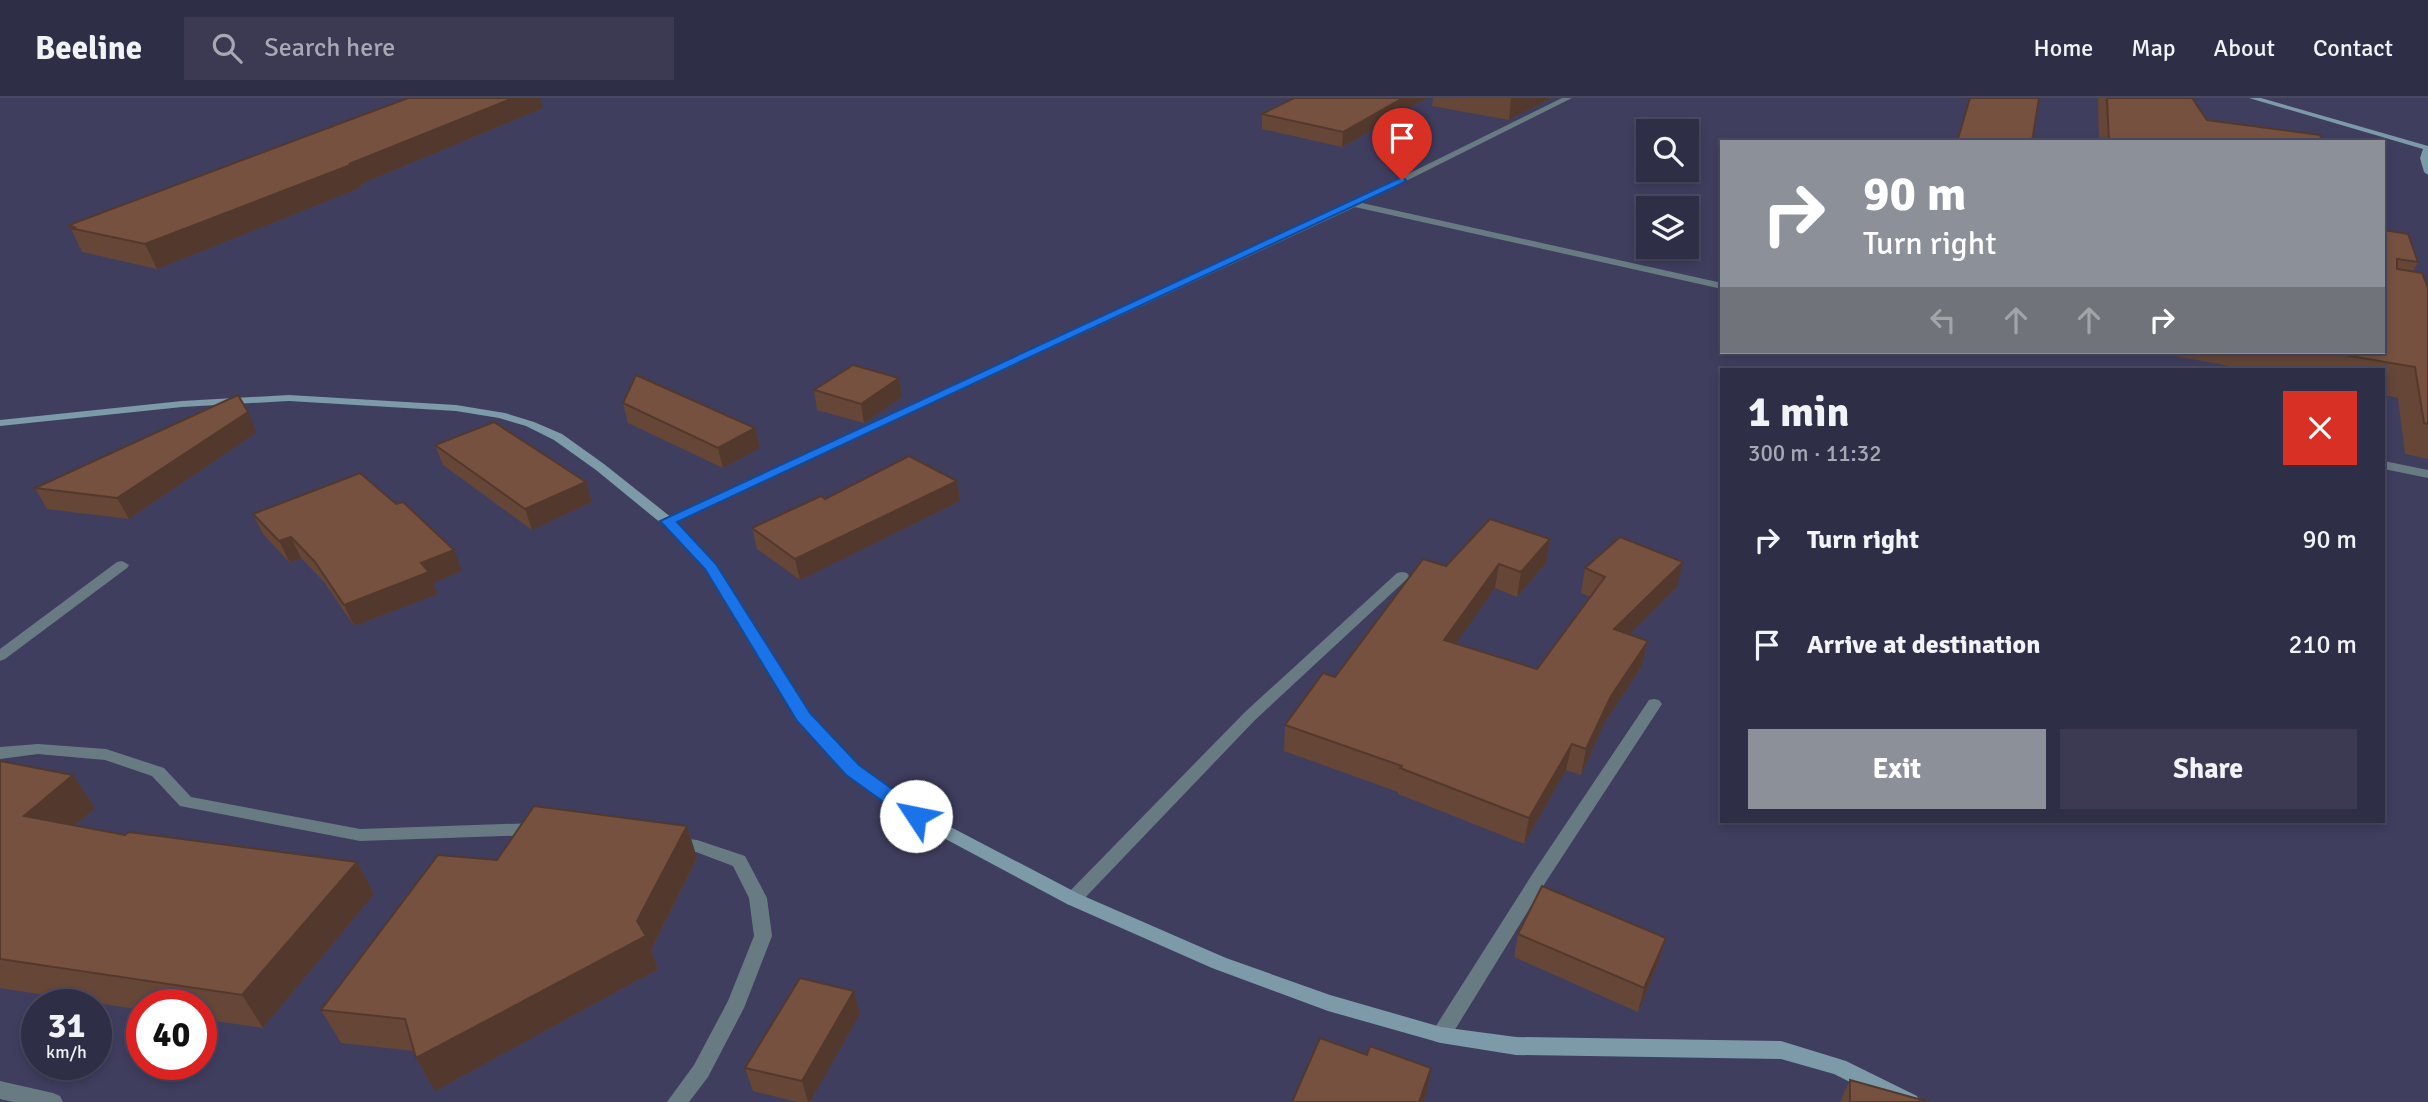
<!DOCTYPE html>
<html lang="en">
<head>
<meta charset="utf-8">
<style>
  body { margin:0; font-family:Signika,sans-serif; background:#3b3a52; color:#f1f3f6; height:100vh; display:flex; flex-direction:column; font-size:26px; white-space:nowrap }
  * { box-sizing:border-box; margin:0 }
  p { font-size:23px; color:#a7a8b4 }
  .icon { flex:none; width:38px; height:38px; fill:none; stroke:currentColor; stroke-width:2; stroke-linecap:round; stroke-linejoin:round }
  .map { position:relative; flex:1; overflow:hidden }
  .details { position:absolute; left:1720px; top:270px; width:665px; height:455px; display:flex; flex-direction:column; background:#2f2e47; border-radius:0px; box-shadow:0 4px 10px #0003,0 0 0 2px #4a4a60 }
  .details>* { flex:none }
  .banner { position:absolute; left:1720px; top:42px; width:665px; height:214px; border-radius:0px; box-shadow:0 4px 10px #0003,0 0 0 2px #4a4a60; background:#8c9099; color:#fff; overflow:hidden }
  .controls { position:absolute; left:1636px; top:21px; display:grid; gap:14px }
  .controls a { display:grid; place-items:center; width:63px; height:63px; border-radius:0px; background:#2f2e47; box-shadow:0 4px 10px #0003,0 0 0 2px #4a4a60; font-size:35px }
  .speed { position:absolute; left:21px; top:891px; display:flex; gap:14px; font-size:35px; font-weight:700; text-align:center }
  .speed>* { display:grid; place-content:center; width:91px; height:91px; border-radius:50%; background:#2f2e47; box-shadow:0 4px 10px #0003,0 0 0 2px #4a4a60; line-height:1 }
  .speed small { font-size:18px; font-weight:400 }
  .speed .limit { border:10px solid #d22; background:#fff; color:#111 }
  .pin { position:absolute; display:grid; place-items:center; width:60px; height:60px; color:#fff; margin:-72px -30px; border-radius:50% 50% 50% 0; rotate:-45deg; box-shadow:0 0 7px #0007 }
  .pin .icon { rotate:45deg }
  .me { position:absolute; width:77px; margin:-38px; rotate:304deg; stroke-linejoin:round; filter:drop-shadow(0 0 5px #0008) }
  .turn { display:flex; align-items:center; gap:24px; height:147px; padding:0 28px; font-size:32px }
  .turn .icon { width:91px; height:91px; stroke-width:2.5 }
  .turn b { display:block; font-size:49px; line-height:60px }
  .lanes { display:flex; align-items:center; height:66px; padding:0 28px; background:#0003; justify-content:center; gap:35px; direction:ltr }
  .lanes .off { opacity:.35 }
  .round { display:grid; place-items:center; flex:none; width:74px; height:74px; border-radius:0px; background:#3b3a52 }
  .headline { display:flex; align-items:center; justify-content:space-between; height:119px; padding:0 28px }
  h1 { font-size:42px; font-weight:700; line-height:52px }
  .cta { display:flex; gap:14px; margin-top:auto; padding:14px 28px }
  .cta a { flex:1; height:80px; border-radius:0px; background:#8c9099; color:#fff; font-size:28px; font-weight:700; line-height:80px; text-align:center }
  .cta a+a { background:#3b3a52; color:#f1f3f6 }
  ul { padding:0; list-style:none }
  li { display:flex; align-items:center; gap:21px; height:105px; padding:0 28px }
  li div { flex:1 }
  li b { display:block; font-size:26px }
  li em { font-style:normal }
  header { display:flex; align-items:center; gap:42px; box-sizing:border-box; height:98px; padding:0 35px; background:#2f2e47; border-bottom:2px solid #4a4a60 }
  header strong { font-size:33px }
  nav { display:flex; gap:38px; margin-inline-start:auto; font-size:24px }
  .search { width:490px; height:63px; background:#3b3a52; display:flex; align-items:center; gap:18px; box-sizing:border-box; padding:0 24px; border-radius:0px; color:#a7a8b4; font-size:26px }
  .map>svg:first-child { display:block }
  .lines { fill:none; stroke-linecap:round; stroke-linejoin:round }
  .street { fill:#687b83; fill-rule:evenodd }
  .secondary { fill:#7c9aa7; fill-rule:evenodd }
  .wall { fill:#654637 }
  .shaded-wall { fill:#53392d }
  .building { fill:#765140; stroke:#53392d; stroke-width:2 }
  .route { fill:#1a73e8; stroke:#114b97; stroke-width:2 }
</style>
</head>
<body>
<header>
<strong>Beeline</strong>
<div class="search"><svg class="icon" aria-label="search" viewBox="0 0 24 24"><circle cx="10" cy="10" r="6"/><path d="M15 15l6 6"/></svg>Search here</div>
<nav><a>Home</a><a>Map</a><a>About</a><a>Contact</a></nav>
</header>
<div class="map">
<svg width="2428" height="1004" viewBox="0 0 2428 1004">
  <rect width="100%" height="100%" fill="#3f3e5f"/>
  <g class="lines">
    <g class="street">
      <path d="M1562 0H1572L1362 105 1722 185V191L1355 109 672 426H662L661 423 1351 104Z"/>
      <path d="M2384 363 2428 372V380L2384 371Z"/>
      <path d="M122 463 129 467 127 470 5 561 0 563V551L117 464Z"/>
      <path d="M1402 474 1407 475 1409 478 1407 481 1255 622 1079 806 1073 808 1067 806 1064 801 1067 796 1245 614 1397 475Z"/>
      <path d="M1654 601 1659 602 1662 606 1547 782 1448 943 1441 945 1434 943 1431 937 1434 931 1535 772 1649 602Z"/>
      <path d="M38 646 106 651 164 670 191 699 360 731 535 725 541 727 544 731 541 735 535 737 360 743 180 708 152 678 105 662 38 656 0 661V649Z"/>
      <path d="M674 739 697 742 745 758 767 800 772 838 744 910 708 979 689 1004H667L694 967 728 903 754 838 749 800 733 768 696 754 668 750 665 745 668 740Z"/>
      <path d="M0 983 53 995 60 998 63 1004H13L0 1001Z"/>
    </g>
    <g class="secondary">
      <path d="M2249 0H2261L2428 48V77L2424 74 2420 60 2423 51Z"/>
      <path d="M289 297 456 307 505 315 534 324 562 336 604 366 672 420 716 466 809 615 859 668 922 714 1079 796 1226 860 1330 897 1441 929 1516 939 1781 943 1846 963 1917 998 1920 1004H1890L1834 976 1781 961 1516 957 1441 945 1328 913 1212 870 1067 806 910 722 847 676 798 623 723 498 706 471 687 451 662 426 596 372 554 342 526 328 499 320 456 313 289 303 182 309 0 328V322L182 303Z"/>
    </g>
  </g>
  <g class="wall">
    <path d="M1427 0 1342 49 1262 31V16Z"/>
    <path d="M1433 0H1551L1509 22 1432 8Z"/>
    <path d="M2098 0H2192L2207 22 2323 44H2099Z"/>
    <path d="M543 10 361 86 362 89 157 171 82 154 69 127Z"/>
    <path d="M2384 132 2418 164 2413 174 2428 190V361L2405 356 2398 300 2384 297V271H2246L2152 254H2384Z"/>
    <path d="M899 280 902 299 864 325 817 312 814 292Z"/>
    <path d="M623 305 755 330 760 350 723 370 628 325Z"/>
    <path d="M257 334 129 421 47 411 35 390Z"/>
    <path d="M435 347 586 384 592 404 532 432 443 367Z"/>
    <path d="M957 383 960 403 800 482 757 451 752 430 825 401Z"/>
    <path d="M253 416 462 473 433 485 438 496 354 528 325 485 301 460 290 465 263 436Z"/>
    <path d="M1546 465 1517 499 1495 490 1456 545 1537 571 1591 499 1581 495 1585 470 1677 489 1629 536 1648 543 1642 568 1605 624 1581 677 1566 672 1524 746 1398 696V694L1284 653 1285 627 1335 579 1446 468Z"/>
    <path d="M0 663 95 710 75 727 125 737 357 764 374 796 263 930 201 921V906H142V912L0 890Z"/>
    <path d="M687 728 697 760 651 852 658 871 435 993 416 960 414 953 341 945 321 912 497 762Z"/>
    <path d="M1518 836 1666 840 1659 863 1638 914 1514 859Z"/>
    <path d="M854 893 860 916 810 1003 814 1004H797L753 993 745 970Z"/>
    <path d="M1850 982 1929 1004H1840Z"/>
  </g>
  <g class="shaded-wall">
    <path d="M513 0H540L543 10 361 86 362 89 157 171 145 146Z"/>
    <path d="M1403 0H1427L1342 49 1343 34Z"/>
    <path d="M1511 0H1551L1509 22Z"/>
    <path d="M899 280 902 299 864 325 861 306Z"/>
    <path d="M248 314 257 334 129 421 117 400Z"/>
    <path d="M755 330 760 350 723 370 718 350Z"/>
    <path d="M957 383 960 403 800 482 795 461Z"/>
    <path d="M586 384 592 404 532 432 525 411Z"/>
    <path d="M291 439 301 460 290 465 279 443Z"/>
    <path d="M1550 441 1546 465 1517 499 1521 474Z"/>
    <path d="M454 452 462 473 433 485 438 496 354 528 344 507 421 465Z"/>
    <path d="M1683 464 1677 489 1609 556 1614 531Z"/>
    <path d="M1499 466 1495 490 1441 567 1444 542Z"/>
    <path d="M1648 543 1642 568 1605 624 1581 677 1586 651 1611 598Z"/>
    <path d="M1572 646 1566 672 1524 746 1529 720Z"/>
    <path d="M73 677 95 710 48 750 24 718Z"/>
    <path d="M687 728 697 760 651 852 658 871 435 993 416 960Z"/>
    <path d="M357 764 374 796 263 930 242 897Z"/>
    <path d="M1666 840 1659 863 1638 914 1644 890Z"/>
    <path d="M854 893 860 916 810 1004H808L802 983Z"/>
    <path d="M1431 970 1427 993 1423 1004H1419Z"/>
  </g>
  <g class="building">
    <path d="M408 0H513L349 66H353L145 146 70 130 74 129 69 127Z"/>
    <path d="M1294 0H1403L1343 34 1262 16Z"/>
    <path d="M1970 0H2039L2032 44H1957Z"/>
    <path d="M2107 0H2192L2207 22 2320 37 2323 44H2109Z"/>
    <path d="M2384 132 2408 136 2418 164 2397 161V171L2422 175 2428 190V326L2424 325 2415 269 2327 254H2384Z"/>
    <path d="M853 267 899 280 861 306 814 292Z"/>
    <path d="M636 277 755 330 718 350 623 305Z"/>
    <path d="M238 297 248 314 117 400 35 390Z"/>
    <path d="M494 324 586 384 525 411 435 347Z"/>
    <path d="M909 358 957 383 795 461 752 430 821 398 825 401Z"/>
    <path d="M360 375 396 406 403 404 454 452 421 465 429 474 344 507 315 464 291 439 279 443 253 416Z"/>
    <path d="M1490 421 1550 441 1521 474 1499 466 1444 542 1537 571 1605 479 1585 470 1620 439 1683 464 1614 531 1648 543 1611 598 1586 651 1572 646 1529 720 1400 670 1402 668 1285 627 1323 575 1335 579 1423 461 1446 468Z"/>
    <path d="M0 663 73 677 24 718 125 737 129 734 357 764 242 897 0 861Z"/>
    <path d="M534 708 687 728 637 823 646 838 416 960 405 921 321 912 438 757 497 762Z"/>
    <path d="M1542 788 1666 840 1644 890 1518 836Z"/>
    <path d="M800 880 854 893 802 983 745 970Z"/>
    <path d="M1320 940 1367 957 1370 948 1431 970 1419 1004H1292Z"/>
    <path d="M1850 982 1929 1004H1850Z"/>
  </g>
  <path class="route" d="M1402 79 1406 82 1405 84 677 424 716 466 810 615 859 667 923 713 926 718 923 723H910L846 677 797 623 705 471 660 423Z"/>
</svg>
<div class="controls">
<a><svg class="icon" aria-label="search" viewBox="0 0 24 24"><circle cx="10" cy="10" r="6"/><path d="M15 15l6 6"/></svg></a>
<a><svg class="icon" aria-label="layers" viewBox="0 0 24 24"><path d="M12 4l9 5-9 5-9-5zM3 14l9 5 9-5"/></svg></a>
</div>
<div class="speed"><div>31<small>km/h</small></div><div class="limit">40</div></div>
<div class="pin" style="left:1402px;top:82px;background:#d93025"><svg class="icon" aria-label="arrive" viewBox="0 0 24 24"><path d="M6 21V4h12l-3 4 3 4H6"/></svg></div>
<svg class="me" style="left:916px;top:718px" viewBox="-20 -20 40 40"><circle r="19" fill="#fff"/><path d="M0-13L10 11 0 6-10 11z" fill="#1a73e8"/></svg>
<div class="banner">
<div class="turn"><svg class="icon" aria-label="right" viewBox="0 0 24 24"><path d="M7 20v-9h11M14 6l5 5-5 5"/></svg><div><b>90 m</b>Turn right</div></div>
<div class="lanes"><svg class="icon off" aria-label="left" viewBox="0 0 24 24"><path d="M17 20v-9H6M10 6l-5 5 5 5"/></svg><svg class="icon off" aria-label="ahead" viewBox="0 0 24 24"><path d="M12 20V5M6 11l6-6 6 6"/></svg><svg class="icon off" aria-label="ahead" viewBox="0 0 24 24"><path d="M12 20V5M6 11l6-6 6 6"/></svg><svg class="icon" aria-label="right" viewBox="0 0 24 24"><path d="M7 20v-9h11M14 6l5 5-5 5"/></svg></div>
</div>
<section class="details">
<div class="headline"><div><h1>1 min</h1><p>300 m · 11:32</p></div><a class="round" style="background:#d93025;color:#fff"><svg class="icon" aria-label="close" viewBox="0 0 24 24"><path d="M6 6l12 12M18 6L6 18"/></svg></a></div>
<ul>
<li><svg class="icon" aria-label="right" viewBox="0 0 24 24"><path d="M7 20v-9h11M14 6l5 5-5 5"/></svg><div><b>Turn right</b></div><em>90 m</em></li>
<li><svg class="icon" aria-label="arrive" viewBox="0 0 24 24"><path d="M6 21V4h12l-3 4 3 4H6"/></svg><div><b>Arrive at destination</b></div><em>210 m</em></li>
</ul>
<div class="cta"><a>Exit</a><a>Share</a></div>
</section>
</div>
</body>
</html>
